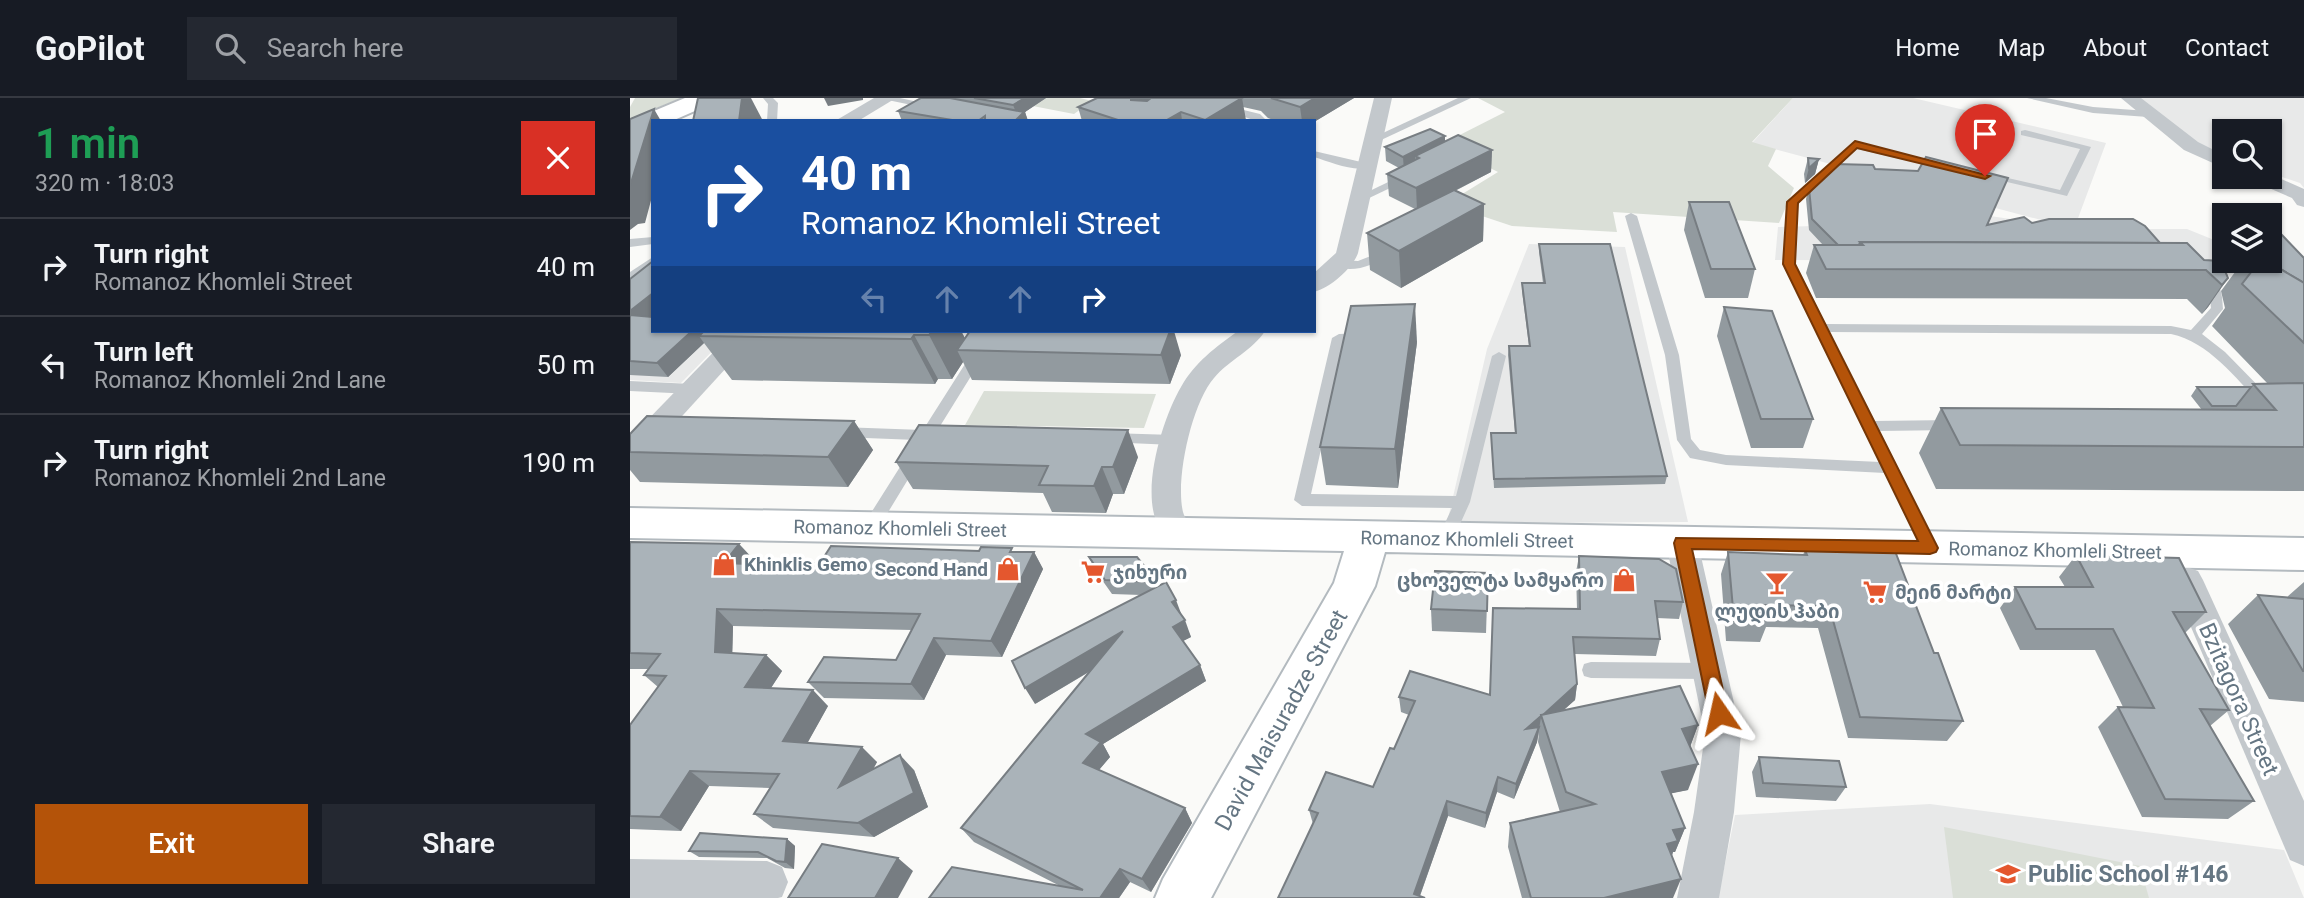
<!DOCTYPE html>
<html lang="en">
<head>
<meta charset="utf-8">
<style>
  body { margin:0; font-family:Roboto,"Noto Sans Georgian",sans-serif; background:#242831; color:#f1f3f6; height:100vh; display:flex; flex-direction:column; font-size:26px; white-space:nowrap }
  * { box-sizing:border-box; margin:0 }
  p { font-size:23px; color:#9ea1a6 }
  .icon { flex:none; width:38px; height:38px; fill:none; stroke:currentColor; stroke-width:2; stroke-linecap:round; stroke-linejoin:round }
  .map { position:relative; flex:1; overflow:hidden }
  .side { display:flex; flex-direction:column; background:#171b24; width:630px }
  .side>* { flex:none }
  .hud { position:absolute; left:21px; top:21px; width:665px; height:214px; border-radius:0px; box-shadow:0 2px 5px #0004; background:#1a4fa0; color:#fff; overflow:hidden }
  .fabs { position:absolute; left:1582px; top:21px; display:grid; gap:14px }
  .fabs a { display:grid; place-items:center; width:70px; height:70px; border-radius:0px; background:#171b24; box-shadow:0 2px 5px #0004; font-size:35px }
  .pin { position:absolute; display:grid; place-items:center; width:60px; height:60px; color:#fff; margin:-72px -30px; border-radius:50% 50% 50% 0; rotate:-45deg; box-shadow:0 0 7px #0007 }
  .pin .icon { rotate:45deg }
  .me { position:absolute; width:77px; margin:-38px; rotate:349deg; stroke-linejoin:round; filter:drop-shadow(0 0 5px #0008) }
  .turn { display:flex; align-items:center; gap:24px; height:147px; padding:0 35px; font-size:32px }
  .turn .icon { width:91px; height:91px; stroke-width:2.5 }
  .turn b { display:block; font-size:49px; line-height:60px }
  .lanes { display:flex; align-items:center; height:66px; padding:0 35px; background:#0003; justify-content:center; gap:35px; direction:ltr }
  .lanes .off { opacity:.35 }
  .round { display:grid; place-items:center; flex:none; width:74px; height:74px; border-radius:0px; background:#242831 }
  .headline { display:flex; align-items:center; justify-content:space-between; height:119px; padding:0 35px }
  h1 { font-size:42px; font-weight:600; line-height:52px; color:#1e9e55 }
  .cta { display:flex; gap:14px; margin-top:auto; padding:14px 35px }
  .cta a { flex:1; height:80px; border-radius:0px; background:#b45309; color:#fff; font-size:28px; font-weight:600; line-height:80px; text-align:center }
  .cta a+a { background:#242831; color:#f1f3f6 }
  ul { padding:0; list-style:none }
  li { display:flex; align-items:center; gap:21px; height:98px; padding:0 35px; border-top:2px solid #363941 }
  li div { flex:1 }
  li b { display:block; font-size:26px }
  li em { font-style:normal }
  header { display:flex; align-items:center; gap:42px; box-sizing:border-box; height:98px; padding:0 35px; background:#171b24; border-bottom:2px solid #363941 }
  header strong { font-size:33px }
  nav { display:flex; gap:38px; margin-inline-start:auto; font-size:24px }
  .search { width:490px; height:63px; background:#242831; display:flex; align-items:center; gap:18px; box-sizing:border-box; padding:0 24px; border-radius:0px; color:#9ea1a6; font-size:26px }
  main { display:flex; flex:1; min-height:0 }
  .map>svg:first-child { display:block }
  .built { fill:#e8e9e9 }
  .green { fill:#dadfd7 }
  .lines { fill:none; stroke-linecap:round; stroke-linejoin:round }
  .secondary-casing { stroke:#b3babf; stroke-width:4 }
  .primary-casing { stroke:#b5babe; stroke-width:4 }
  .lane { fill:#c3c8cc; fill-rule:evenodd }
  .street { fill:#c3c8cc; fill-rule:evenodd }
  .secondary { fill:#fff; fill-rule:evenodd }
  .primary { fill:#fff; fill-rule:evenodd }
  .wall { fill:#929a9f }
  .shaded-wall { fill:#777d82 }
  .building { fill:#aab3b9; stroke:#777d82; stroke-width:2 }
  .route { fill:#b45309; stroke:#753606; stroke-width:2 }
  .labels { text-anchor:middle; stroke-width:7; stroke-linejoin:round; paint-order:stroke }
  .street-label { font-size:19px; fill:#657683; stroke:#fff }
  .poi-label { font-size:19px; font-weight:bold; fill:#657683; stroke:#fff; text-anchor:start }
  .near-street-label { font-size:23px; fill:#657683; stroke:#fff }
  .near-poi-label { font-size:23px; font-weight:bold; fill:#657683; stroke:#fff; text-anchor:start }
</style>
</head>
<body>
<header>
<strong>GoPilot</strong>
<div class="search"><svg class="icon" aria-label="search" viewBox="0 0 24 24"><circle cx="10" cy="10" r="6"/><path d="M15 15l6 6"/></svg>Search here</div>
<nav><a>Home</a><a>Map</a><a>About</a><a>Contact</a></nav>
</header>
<main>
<section class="side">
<div class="headline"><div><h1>1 min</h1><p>320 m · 18:03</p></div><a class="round" style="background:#d93025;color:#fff"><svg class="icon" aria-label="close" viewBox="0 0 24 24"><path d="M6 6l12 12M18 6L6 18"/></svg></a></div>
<ul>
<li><svg class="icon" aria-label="right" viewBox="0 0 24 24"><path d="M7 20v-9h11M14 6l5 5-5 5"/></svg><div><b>Turn right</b><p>Romanoz Khomleli Street</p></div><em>40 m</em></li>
<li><svg class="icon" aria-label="left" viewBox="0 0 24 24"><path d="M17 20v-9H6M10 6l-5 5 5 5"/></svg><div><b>Turn left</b><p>Romanoz Khomleli 2nd Lane</p></div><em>50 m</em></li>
<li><svg class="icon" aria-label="right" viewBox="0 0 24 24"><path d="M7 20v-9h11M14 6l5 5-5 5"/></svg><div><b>Turn right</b><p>Romanoz Khomleli 2nd Lane</p></div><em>190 m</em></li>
</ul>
<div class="cta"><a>Exit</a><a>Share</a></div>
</section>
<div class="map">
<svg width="1674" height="800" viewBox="0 0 1674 800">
  <rect width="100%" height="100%" fill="#fafaf8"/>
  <g class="built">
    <path d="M1163 0H1283L1476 45 1444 131H1557L1594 146V163H1640L1658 149 1627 211 1586 163 1145 162 1148 129 1257 126 1360 118 1441 130 1122 45Z"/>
    <path d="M1509 0H1674V90L1670 85 1640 75V33H1594V60L1577 54Z"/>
    <path d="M899 146 995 149 1058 424 817 425 857 251Z"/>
    <path d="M99 236 51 285 0 282V253Z"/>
    <path d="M1300 706 1654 752 1674 800H1088L1105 717Z"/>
  </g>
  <g class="green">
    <path d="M5 0H51L0 21V9Z"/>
    <path d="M362 0H450L462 3 444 16Z"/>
    <path d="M848 0H1163L1122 44 1146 51 1138 68 1164 90 1149 125 983 114 987 134 882 128 816 106 868 74 812 46 875 14Z"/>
    <path d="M354 293 526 296 514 330 335 327Z"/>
    <path d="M1314 729 1510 768 1519 800H1323Z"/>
  </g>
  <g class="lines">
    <g class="secondary-casing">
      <path id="secondary" d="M0 410 1674 440V472L755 454 745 488 581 800H525L533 781 704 485 714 453 0 440Z"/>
    </g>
    <g class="primary-casing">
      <path id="primary" d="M55 0H87L83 5 42 23H23V31L0 39V23Z"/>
    </g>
    <g class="lane">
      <path d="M133 0H143L148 5 147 23H137L138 6Z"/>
      <path d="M248 0H270L306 8 301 11Z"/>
      <path d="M828 0H841L749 43 740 41Z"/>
      <path d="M1397 0H1416L1463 9 1518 13 1523 16 1518 19 1463 15Z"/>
      <path d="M593 7 630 16 637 23H626L593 11Z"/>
      <path d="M1395 32 1461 49 1437 98 1351 78 1356 75 1430 92 1450 51 1391 37V33Z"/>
      <path d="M1225 44 1319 68 1314 71 1227 51 1168 105 1165 166 1195 226 1541 228 1561 232 1581 210 1579 192 1571 182 1577 178C1592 184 1592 197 1593 211L1572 236 1595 254 1643 303 1636 308 1631 306C1605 280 1579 244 1541 236L1199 234 1244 323 1322 322 1329 327 1322 332 1249 333 1308 450 1306 454H1294L1255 375 1096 367 1060 360 1047 342 1035 257 995 118 1001 115 1007 118 1049 257 1061 341 1070 352 1096 357 1250 364 1153 166 1157 104Z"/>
      <path d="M684 53 744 67C729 77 701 64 684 59Z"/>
      <path d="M1594 74V79H1598L1596 82 1587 84 1586 82Z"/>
      <path d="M777 75 782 78 781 80 735 102 725 100Z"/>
      <path d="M23 139V146L0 149V141Z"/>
      <path d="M756 152 762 156 760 159C743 166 720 178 703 166L709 162 728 163Z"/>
      <path d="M23 159V169L0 184V174Z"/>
      <path d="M356 233H369L307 333 310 337 302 342 246 434H234L232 430 234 426 287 342 210 339 203 334 210 329 293 332Z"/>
      <path d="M733 235 738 236V242L715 244 681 396 826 398 862 258 869 254 876 258 840 404 822 444H810L808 440 822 410 672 408 664 402 702 240 709 236Z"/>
      <path d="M0 283 62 286 69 291 62 296 0 293Z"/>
      <path d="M480 335 544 337 551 342 544 347 475 344 473 340 475 336Z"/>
      <path d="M961 564 1080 565 1087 567 1089 573 1087 579 1080 581 961 580 954 578 952 572 954 566Z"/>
    </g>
    <g class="street">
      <path d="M244 0H266L228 23H205Z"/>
      <path d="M744 0H762L728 155C723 170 700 190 684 194V175L706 155Z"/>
      <path d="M1491 0H1511L1568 44 1594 57V70L1554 52Z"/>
      <path d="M1640 76 1674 91V109L1667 107 1662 100 1623 83 1620 79H1640Z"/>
      <path d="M104 233H130L10 364 0 367V340Z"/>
      <path d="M608 233H635C623 252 599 262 584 280 562 305 545 381 553 414 555 422 563 428 567 436L563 444C551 448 544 447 535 437 505 407 532 321 551 289 565 264 586 249 608 233Z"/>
      <path d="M1052 433 1063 437 1068 445 1111 636 1104 714 1089 800H1047L1064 714 1075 636 1036 445 1041 437Z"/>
      <path d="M1557 469 1568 473 1573 482 1674 703V768L1660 762 1541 482 1546 473Z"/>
      <path d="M0 761 137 763 152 769 158 784 152 799 148 800H0Z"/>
    </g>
    <use href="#secondary" class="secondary"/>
    <use href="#primary" class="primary"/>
  </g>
  <g class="wall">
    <path d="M291 0H416L395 14 398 23H272L268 13Z"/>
    <path d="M467 0H724L684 24V23H646L638 20 631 13 613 9 615 23H452L448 9Z"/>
    <path d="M815 38V43L862 52 861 74 825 93 854 106 853 143 771 190 740 172 737 135 785 111 759 98 757 76 769 70 756 63 755 49Z"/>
    <path d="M1178 60 1189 61 1185 76 1175 85 1174 76Z"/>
    <path d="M1245 71 1357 127 1402 125 1530 145 1574 162 1598 180 1578 209 1572 216 1557 201 1186 200 1176 175 1184 147H1193L1179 132 1176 101 1179 90Z"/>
    <path d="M1059 104 1125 171 1118 200H1075L1054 132Z"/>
    <path d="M1594 139V155L1588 148Z"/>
    <path d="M909 146 1037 378 1035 386 864 390 861 335H885L878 257 879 248H899L892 193V185H913L909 154Z"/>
    <path d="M1674 160V393L1306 391 1289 355 1311 310 1572 312 1561 298 1567 289H1621L1623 286H1638L1582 228 1595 210 1591 193 1608 170 1601 163H1640Z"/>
    <path d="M0 181 23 217 21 218 23 233H331L335 240 551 257 540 286 342 282 333 264 322 281H308L305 286 102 282 74 245 38 279 0 277Z"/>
    <path d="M1094 209 1183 321 1173 350H1121L1087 238Z"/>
    <path d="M787 244 768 390 696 387 690 349Z"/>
    <path d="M224 323 243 352 218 389 10 384 0 372V336Z"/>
    <path d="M508 359 494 396H483L476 415 422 414 413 395 283 391 266 364Z"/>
    <path d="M0 444 109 446 124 462 121 466 168 468 190 465 384 454H404L413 471 372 559 316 557 294 602 194 600 178 584 266 562 282 532 103 528 102 555 136 557 152 573 141 590 198 608 178 644 247 664 243 671 284 672 298 709 244 739 143 730 124 716 140 690 79 688 51 733 0 731V627L28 589 14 577 19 571H0Z"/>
    <path d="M1175 452 1304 555 1333 623 1317 643 1218 640 1188 530 1136 529 1130 544 1096 543 1091 476 1098 454 1173 457Z"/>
    <path d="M1446 457 1576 514 1555 535 1599 612 1580 628 1624 703 1598 721 1512 719 1468 629 1488 609H1493L1465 552H1390L1370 510 1385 489H1435L1429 479Z"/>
    <path d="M949 458 1053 504 1049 521 1027 520 1030 541 1026 558 945 556 947 586 945 602 933 612 1068 627 1060 649 1058 692 1041 695 1055 730 1045 754H1043L1042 758 1043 800H892L878 749 880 725 930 714 908 644 909 634 907 644 884 701 867 694 855 730 818 718 790 798 648 800 683 726 679 712 743 689 764 651 779 617 771 614 769 599 860 597 947 511 946 474Z"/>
    <path d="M459 459 527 484 528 488 552 518 561 539 553 543 570 567 576 583 473 646 480 659 469 672 555 710 562 725 521 794 500 784 489 800H299L430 788 344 744 331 730 459 574 405 606 511 497 482 496 465 472Z"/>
    <path d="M858 475 856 535 802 533 801 511Z"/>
    <path d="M1674 484V604L1639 601 1598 526 1628 497 1657 499Z"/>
    <path d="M1129 659 1216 689 1206 703 1126 699 1122 674Z"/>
    <path d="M157 741 165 748 164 771 155 770 137 760 69 759 59 753Z"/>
  </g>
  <g class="shaded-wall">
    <path d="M112 0H121L133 23H109Z"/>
    <path d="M194 0H233V2L198 8Z"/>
    <path d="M395 0H416L395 14 398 23H386L388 19 383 7Z"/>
    <path d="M501 0H539L507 23 501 2Z"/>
    <path d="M612 0 616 22 575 23V22Z"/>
    <path d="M685 0H724L684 24V23H672L670 9Z"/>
    <path d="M24 11 31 23H23V95L15 125 8 126 0 132V88Z"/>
    <path d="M551 14 552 23H535Z"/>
    <path d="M815 38V52L785 58V67L774 73 773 59Z"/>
    <path d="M862 52 861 74 787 112 786 90Z"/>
    <path d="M1189 61 1185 76 1175 85 1179 70Z"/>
    <path d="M854 106 853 143 771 190 769 153Z"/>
    <path d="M1598 180 1578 209 1572 216 1592 187Z"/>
    <path d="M23 195V217L7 231 0 223V213Z"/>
    <path d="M785 206 787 244 768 390 765 351Z"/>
    <path d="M62 233H73L69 238 74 245 38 279 27 265Z"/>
    <path d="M302 233H331L341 252H327L333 264 322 281 299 237Z"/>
    <path d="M540 233H544L551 257 540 286 531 257Z"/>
    <path d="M284 237 308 281 305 286 281 241Z"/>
    <path d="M224 323 243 352 218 389 198 359Z"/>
    <path d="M498 332 508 359 494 396 483 369Z"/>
    <path d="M472 369 483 396 476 415 464 388Z"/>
    <path d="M109 446 124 462 110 482 94 465Z"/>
    <path d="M404 454 413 471 372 559 361 543Z"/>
    <path d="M546 502 552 518 542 504Z"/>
    <path d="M87 511 103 528 102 570 85 554Z"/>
    <path d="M555 522 561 539 549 545 543 529Z"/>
    <path d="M493 533 500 549 405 606 395 590Z"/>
    <path d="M304 540 316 557 294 602 281 586Z"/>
    <path d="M136 557 152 573 131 605 115 589Z"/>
    <path d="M570 567 576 583 473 646 480 659 462 680 453 665 456 636Z"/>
    <path d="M947 586 945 602 915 629 911 618Z"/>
    <path d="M183 592 198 608 170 658 153 643Z"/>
    <path d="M911 619 907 644 884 701 886 686 896 631Z"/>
    <path d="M1068 627 1058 654 1052 631Z"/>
    <path d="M232 649 247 664 225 704 209 689Z"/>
    <path d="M270 657 284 672 298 709 244 739 228 725Z"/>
    <path d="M1068 666 1058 692 1024 699 1032 674Z"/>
    <path d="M60 673 79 688 51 733 30 719Z"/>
    <path d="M868 679 867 694 855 730 856 715Z"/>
    <path d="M817 703 818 718 789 800 784 796Z"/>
    <path d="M555 710 562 725 521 794 512 781Z"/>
    <path d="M1055 730 1045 754H1043L1038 767 1028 769 1043 732Z"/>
    <path d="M157 741 165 748 164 771 155 764Z"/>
    <path d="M268 760 283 773 268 800H245Z"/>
    <path d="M490 771 500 784 489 800H470Z"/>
    <path d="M1051 781 1043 800H974Z"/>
  </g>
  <g class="building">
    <path d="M68 0H112L109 23H63Z"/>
    <path d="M291 0H320L394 14 385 23H355V18L348 23H328L268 13Z"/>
    <path d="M344 0H395L383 7Z"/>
    <path d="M467 0H501V2L517 3 521 0H612L575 22 551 14 535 23H491L448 9Z"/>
    <path d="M641 0H685L670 9Z"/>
    <path d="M24 11 0 88V21Z"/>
    <path d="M800 31 815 38 773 59 755 49Z"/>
    <path d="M828 37 862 52 786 90 757 76 789 60 785 58Z"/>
    <path d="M1296 59 1378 80 1357 127 1394 119 1402 125 1419 121H1503L1515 128 1530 145 1230 144 1229 147H1208L1182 121 1179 90 1206 66 1243 67 1245 71 1288 73Z"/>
    <path d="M1178 60 1189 61 1179 70Z"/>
    <path d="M824 92 854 106 769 153 737 135Z"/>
    <path d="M1059 104H1099L1125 171H1081Z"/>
    <path d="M1640 135 1651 136 1674 160V185L1637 163H1640Z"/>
    <path d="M1230 144 1557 145 1574 162 1591 163 1598 180 1592 187 1576 172 1196 171 1184 147H1233Z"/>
    <path d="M909 146H980L1037 378 864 381 861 335H886L879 248H900L892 185H915Z"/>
    <path d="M23 163V195L0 213V181Z"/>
    <path d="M1623 163H1637L1674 185V245L1612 186 1625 169Z"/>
    <path d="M785 206 765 351 690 349 721 208Z"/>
    <path d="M1094 209 1142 213 1183 321H1131Z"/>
    <path d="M0 217 23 219V233H62L27 265 0 263Z"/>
    <path d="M74 233H302L299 237H284L281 241 69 238Z"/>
    <path d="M340 233H540L531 257 327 252Z"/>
    <path d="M1674 285V349L1330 347 1311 310 1646 312 1623 286Z"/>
    <path d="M1567 289H1621L1606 308H1582Z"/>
    <path d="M17 318 224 323 198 359 0 354V336Z"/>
    <path d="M289 327 498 332 483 369H472L464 388 409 387 418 368 266 364Z"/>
    <path d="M0 444 109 446 94 465 168 468 170 465H190L201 448 349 453 351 449 382 450 380 454H404L361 543 304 540 281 586 178 584 194 559 266 562 290 516 87 511 85 554 136 557 115 589 183 592 153 643 232 649 209 689 270 657 284 695 228 725 124 716 149 676 60 673 30 719 0 718V627L36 578 14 577 30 556 0 555Z"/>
    <path d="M1175 452 1265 453 1304 555H1308L1333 623 1230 619 1199 508 1134 507 1139 522H1104L1098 454 1177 457Z"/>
    <path d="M1446 457 1549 460 1576 514H1543L1599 612 1570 611 1624 703 1535 701 1488 609 1524 610 1483 531H1406L1385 489H1463Z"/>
    <path d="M949 458 1029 461 1046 471 1053 504 1025 503 1030 541 943 539 947 586 913 617H911V618L896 631 909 629 886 686 868 679 856 715 817 703 784 796 795 800H648L688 715 679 712 696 674 743 689 760 650 764 651 785 603 769 599 780 573 860 597 863 510 950 511Z"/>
    <path d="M459 459H507L527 484 475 482Z"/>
    <path d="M805 473 858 475 857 513 801 511Z"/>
    <path d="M536 484 546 502 542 504 555 522 543 529 570 567 456 636 471 644 453 665 555 710 512 781 490 771 470 800H299L322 769 453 792 331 730 493 533 395 590 382 563Z"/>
    <path d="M1628 497 1674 501V573H1673Z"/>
    <path d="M1050 588 1068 627 1052 631 1068 666 1032 674 1055 730 1043 732 1048 743 1037 746 1051 781 974 800H901L880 725 965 706 936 694 911 617Z"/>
    <path d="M1129 659 1209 663 1216 689 1133 685Z"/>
    <path d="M70 735 157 741 155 764 146 763 128 754 59 753Z"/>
    <path d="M192 746 268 760 245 800H158Z"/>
  </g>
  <path class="route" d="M1225 43 1360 78 1355 81 1227 50 1168 105 1165 166 1308 450 1306 454 1300 456 1062 451 1098 615 1096 621 1089 624 1082 621 1079 615 1044 445 1046 440 1288 443 1153 166 1157 104Z"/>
  <defs>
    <g id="shop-bare" transform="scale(1.89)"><path d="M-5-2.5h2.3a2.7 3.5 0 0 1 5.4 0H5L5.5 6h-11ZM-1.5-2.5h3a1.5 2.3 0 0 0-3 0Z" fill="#e4572e" stroke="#fff" stroke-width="2.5" paint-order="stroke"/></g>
    <g id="supermarket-bare" transform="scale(1.89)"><path d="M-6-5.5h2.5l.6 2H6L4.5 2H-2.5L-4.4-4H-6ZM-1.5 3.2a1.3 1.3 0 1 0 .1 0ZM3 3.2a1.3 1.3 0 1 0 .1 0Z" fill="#e4572e" stroke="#fff" stroke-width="2.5" paint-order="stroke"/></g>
    <g id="bar-bare" transform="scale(1.89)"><path d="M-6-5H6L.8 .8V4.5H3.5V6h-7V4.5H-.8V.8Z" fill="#e4572e" stroke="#fff" stroke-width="2.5" paint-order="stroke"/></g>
    <g id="school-bare" transform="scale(1.89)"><path d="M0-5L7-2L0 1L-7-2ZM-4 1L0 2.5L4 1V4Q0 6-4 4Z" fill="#e4572e" stroke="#fff" stroke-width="2.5" paint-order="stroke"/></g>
  </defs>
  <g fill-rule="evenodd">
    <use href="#shop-bare" x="94" y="466"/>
    <use href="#shop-bare" x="378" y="471"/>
    <use href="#supermarket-bare" x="463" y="474"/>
    <use href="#shop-bare" x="994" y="482"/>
    <use href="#bar-bare" x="1147" y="485"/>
    <use href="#supermarket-bare" x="1245" y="494"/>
    <use href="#school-bare" x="1378" y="776"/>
  </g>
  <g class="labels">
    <g class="street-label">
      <text transform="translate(270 430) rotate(1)" y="7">Romanoz Khomleli Street</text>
      <text transform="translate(837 441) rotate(1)" y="7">Romanoz Khomleli Street</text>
      <text transform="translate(1425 452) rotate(1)" y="7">Romanoz Khomleli Street</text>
    </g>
    <g class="poi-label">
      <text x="114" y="473">Khinklis Gemo</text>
      <text x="358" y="478" text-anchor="end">Second Hand</text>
      <text x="483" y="481">ჯიხური</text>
      <text x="974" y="489" text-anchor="end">ცხოველტა სამყარო</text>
      <text x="1265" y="501">მეინ მარტი</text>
      <text x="1147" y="520" text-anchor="middle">ლუდის ჰაბი</text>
    </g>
    <g class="near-street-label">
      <text transform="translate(1609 601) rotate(66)" y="8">Bzitagora Street</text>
      <text transform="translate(651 622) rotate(-61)" y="8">David Maisuradze Street</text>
    </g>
    <g class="near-poi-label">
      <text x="1398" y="784">Public School #146</text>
    </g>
  </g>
</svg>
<div class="fabs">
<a><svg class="icon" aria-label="search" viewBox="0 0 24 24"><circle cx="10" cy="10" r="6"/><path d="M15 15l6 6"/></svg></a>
<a><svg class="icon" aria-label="layers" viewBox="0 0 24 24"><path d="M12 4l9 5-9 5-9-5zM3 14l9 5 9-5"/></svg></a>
</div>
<div class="pin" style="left:1355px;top:78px;background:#d93025"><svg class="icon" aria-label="arrive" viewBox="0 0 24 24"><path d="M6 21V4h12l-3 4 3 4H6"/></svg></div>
<svg class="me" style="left:1089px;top:615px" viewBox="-20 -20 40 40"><path d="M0-17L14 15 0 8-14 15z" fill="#b45309" stroke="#fff" stroke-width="4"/></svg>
<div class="hud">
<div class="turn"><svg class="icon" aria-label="right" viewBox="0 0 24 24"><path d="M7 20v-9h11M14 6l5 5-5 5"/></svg><div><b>40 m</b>Romanoz Khomleli Street</div></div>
<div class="lanes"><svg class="icon off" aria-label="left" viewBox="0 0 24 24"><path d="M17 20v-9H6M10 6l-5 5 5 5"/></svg><svg class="icon off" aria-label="ahead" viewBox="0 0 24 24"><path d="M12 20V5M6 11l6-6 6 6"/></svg><svg class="icon off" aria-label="ahead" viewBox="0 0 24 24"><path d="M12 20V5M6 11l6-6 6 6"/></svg><svg class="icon" aria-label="right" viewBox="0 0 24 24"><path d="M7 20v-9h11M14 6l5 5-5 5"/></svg></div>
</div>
</div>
</main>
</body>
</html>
